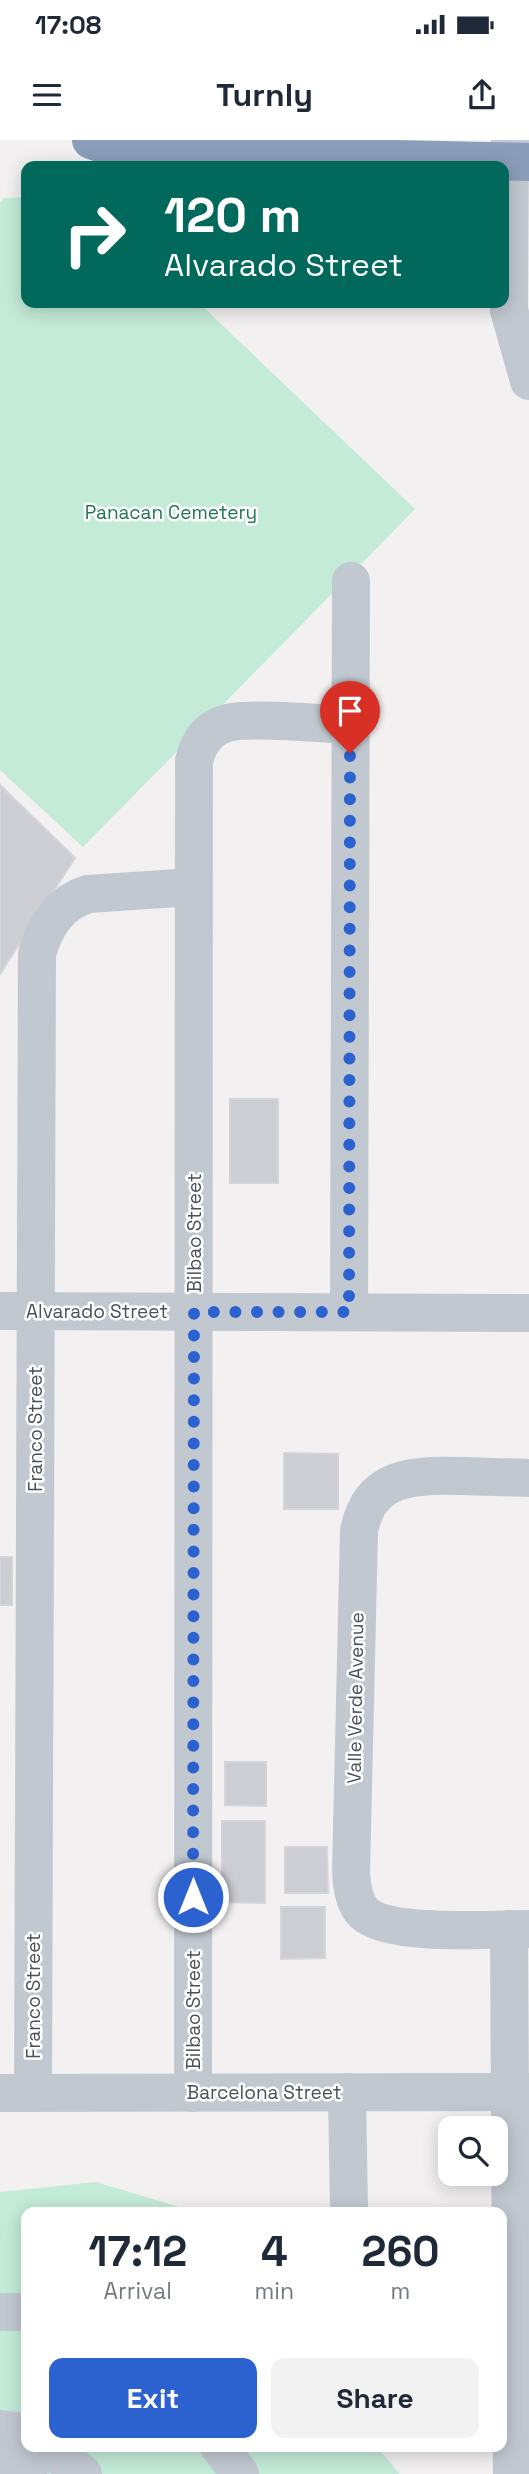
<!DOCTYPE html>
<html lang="en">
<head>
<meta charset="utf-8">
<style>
  body { margin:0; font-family:"Space Grotesk",sans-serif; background:#f2f2f3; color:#1f2937; height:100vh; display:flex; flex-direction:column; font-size:26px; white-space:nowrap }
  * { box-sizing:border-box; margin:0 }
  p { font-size:23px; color:#747a83 }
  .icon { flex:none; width:38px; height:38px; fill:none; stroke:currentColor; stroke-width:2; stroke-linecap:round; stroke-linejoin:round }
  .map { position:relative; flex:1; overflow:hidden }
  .panel { position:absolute; left:21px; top:2067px; width:486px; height:245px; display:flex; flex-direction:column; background:#fff; border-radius:14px; box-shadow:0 4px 18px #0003 }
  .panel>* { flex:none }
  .top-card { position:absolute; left:21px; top:21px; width:488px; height:147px; border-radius:14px; box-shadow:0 4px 18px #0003; background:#00695c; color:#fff; overflow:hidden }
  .controls { position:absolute; left:438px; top:1976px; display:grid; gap:14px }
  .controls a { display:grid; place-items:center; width:70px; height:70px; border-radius:14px; background:#fff; box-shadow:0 4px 18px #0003; font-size:35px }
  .pin { position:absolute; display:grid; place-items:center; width:60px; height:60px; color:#fff; margin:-72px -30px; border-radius:50% 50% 50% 0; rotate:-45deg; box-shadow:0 0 7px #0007 }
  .pin .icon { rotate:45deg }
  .me { position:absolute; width:77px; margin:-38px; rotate:0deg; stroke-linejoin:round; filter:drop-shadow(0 0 5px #0008) }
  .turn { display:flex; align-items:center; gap:24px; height:147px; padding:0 28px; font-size:32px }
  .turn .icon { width:91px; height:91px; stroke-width:2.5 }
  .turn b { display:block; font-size:49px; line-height:60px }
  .eta { display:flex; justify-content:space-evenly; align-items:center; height:119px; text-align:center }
  .eta b { font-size:42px; font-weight:800; line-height:49px }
  .button { display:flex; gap:14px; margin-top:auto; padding:14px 28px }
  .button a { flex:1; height:80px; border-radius:14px; background:#2c62d0; color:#fff; font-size:28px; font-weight:800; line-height:80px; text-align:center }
  .button a+a { background:#f2f2f3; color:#1f2937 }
  .status { display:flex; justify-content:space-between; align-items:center; height:49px; padding:0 35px; background:#fff; direction:ltr }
  .status svg { height:19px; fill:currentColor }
  header { display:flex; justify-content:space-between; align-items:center; height:91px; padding:0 28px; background:#fff; font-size:32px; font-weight:800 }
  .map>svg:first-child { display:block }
  .green { fill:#c3ebd7 }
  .building { fill:#cdced4; stroke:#d4d5da; stroke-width:2 }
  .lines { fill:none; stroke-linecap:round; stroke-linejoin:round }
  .minor { stroke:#c2c8d0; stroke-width:38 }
  .highway { stroke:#8c9db9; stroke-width:38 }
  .route { stroke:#2c62d0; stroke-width:12; stroke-dasharray:0 21.6 }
  .labels { text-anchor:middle; stroke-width:5; stroke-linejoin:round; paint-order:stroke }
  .park-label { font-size:19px; fill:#217654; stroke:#fff }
  .street-label { font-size:19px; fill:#49515b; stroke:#fff }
</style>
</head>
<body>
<div class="status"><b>17:08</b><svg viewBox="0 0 49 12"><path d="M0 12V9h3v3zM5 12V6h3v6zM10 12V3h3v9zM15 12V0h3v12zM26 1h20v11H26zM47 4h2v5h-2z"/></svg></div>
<header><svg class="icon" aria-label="menu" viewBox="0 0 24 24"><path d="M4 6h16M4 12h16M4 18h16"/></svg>Turnly<svg class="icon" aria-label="share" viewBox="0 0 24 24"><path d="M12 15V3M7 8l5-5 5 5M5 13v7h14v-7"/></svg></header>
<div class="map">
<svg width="529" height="2334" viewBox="0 0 529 2334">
  <rect width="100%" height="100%" fill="#f2f0f0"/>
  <g class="green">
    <path d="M26 57V163H199L415 369 83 707 0 630V63L4 58Z"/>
    <path d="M96 2042 179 2067 183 2072H26V2306L377 2307 400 2334H0V2052Z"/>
  </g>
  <g class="building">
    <path d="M0 645 75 718 0 834Z"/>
    <rect x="230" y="959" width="48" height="84"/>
    <path d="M284 1313 338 1314V1369H284Z"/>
    <rect x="0" y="1417" width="12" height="48"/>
    <path d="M225 1622H266V1666L225 1665Z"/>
    <path d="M222 1681H265V1763L222 1762Z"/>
    <path d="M285 1707H327L328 1753H285Z"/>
    <path d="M281 1767H325V1818L281 1819Z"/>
  </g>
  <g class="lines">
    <g class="minor">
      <path d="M510 0 509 170 529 241"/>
      <path d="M0 1171 529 1173"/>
      <path d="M349 1172 351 441"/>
      <path d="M529 1338C507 1337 485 1337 463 1336 415 1335 370 1334 359 1391L351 1733C352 1747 354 1763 364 1773 389 1797 493 1789 529 1789"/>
      <path d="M509 1789 512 2334"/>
      <path d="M347 1952 349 2072"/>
      <path d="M0 1953 529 1952"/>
      <path d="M33 1953 37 814C45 786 59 763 88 754L193 747"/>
      <path d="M193 1953 194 621C198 604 207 590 224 584 245 576 323 584 350 585"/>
      <path d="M0 2172H26"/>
      <path d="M0 2289 26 2292"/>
      <path d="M46 2306 83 2334"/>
      <path d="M219 2306 240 2334"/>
      <path d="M0 2323 21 2324 52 2311"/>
    </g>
    <path class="highway" d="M91 0 129 13 529 22"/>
  </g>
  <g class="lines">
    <path class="route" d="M193 1757 194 1172H349L350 613"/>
  </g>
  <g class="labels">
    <g class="park-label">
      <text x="171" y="379">Panacan Cemetery</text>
    </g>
    <g class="street-label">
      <text transform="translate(194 1093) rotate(-90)" y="7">Bilbao Street</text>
      <text x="97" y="1178">Alvarado Street</text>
      <text transform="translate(35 1289) rotate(-90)" y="7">Franco Street</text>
      <text transform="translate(355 1558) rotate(-89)" y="7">Valle Verde Avenue</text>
      <text transform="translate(33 1856) rotate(-90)" y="7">Franco Street</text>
      <text transform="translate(193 1870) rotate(-90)" y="7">Bilbao Street</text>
      <text x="264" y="1959">Barcelona Street</text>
    </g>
  </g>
</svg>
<div class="controls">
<a><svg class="icon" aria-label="search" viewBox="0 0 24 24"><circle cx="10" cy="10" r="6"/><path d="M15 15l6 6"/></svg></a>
</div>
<div class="pin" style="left:350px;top:613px;background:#d93025"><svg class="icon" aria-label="arrive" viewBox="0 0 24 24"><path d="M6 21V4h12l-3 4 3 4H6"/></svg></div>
<svg class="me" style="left:193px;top:1757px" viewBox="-20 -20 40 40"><circle r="17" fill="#2c62d0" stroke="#fff" stroke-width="3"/><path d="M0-11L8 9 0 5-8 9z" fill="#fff"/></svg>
<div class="top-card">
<div class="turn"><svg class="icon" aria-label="right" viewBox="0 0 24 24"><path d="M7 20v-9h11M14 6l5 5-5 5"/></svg><div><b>120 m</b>Alvarado Street</div></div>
</div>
<section class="panel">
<div class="eta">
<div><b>17:12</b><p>Arrival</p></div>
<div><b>4</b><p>min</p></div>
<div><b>260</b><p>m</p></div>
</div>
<div class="button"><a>Exit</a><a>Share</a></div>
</section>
</div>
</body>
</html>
